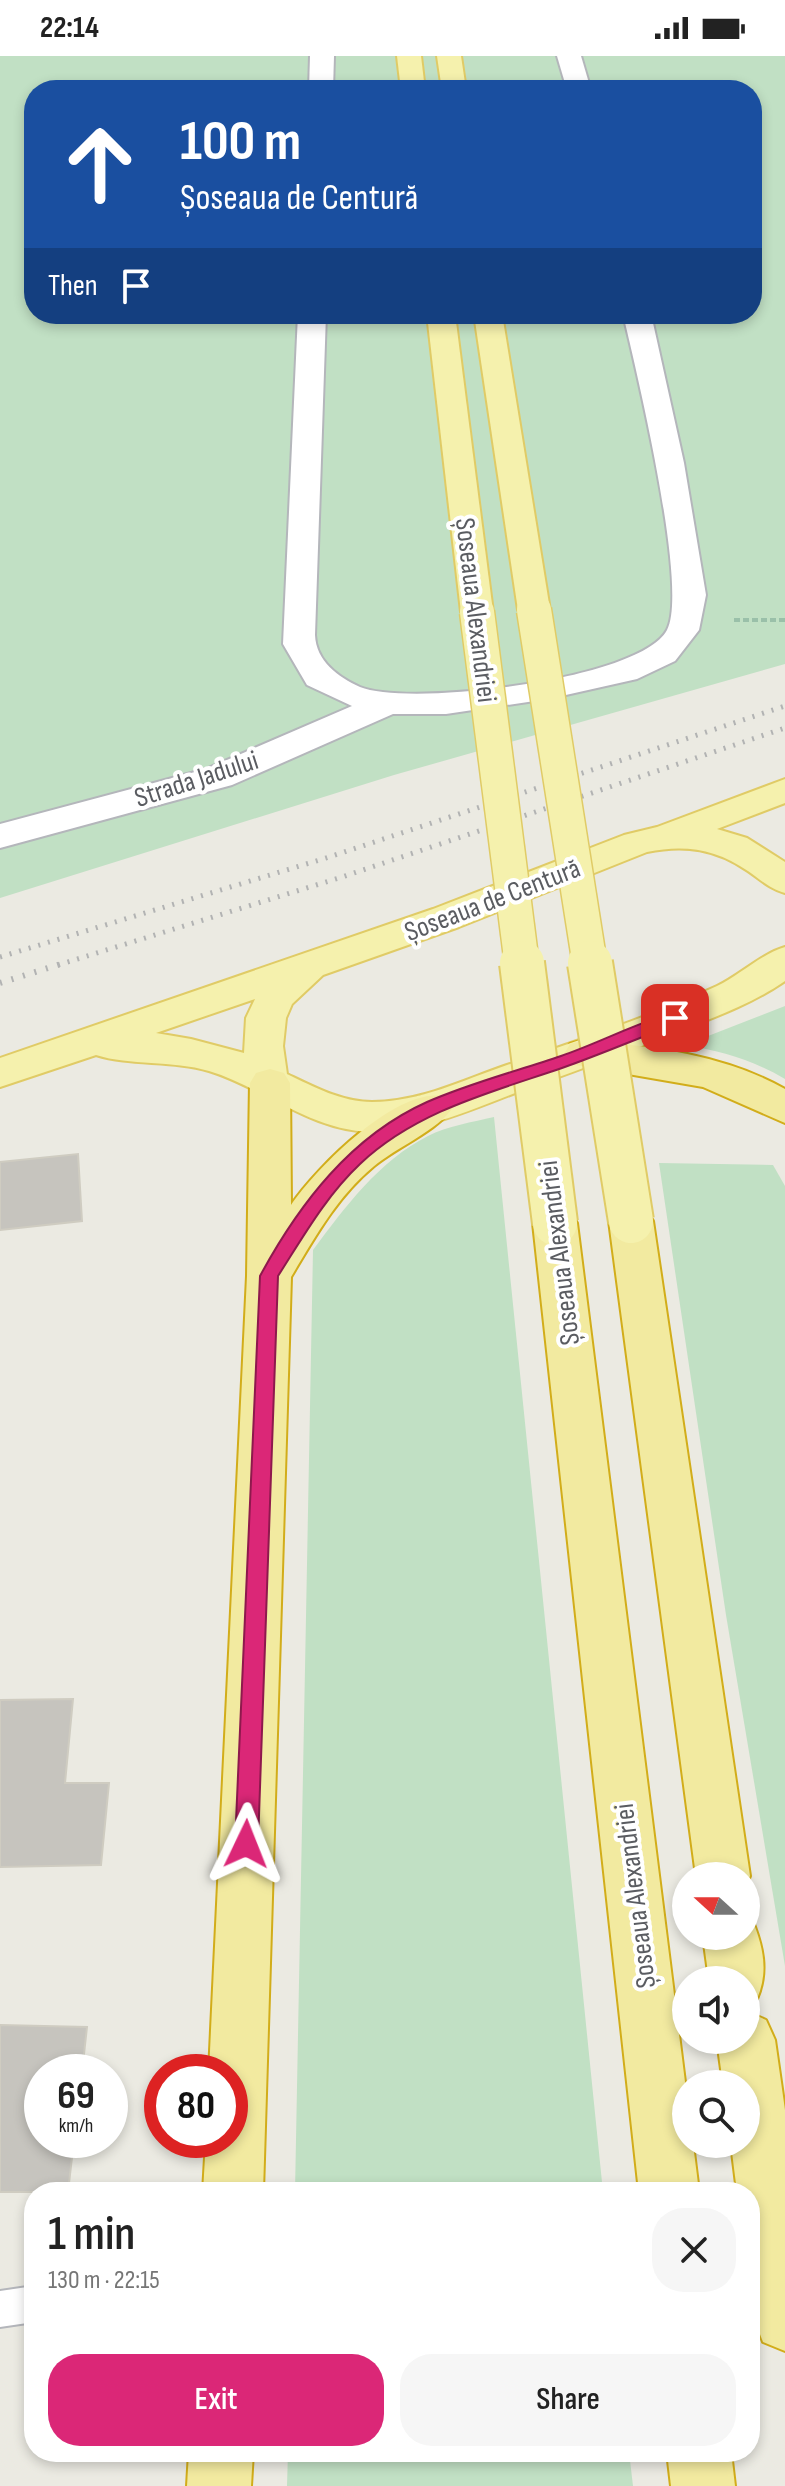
<!DOCTYPE html>
<html lang="en">
<head>
<meta charset="utf-8">
<style>
  body { margin:0; font-family:"Sofia Sans Condensed",sans-serif; background:#f6f6f6; color:#222; height:100vh; display:flex; flex-direction:column; font-size:30px; white-space:nowrap }
  * { box-sizing:border-box; margin:0 }
  p { font-size:26px; color:#767676 }
  .icon { flex:none; width:44px; height:44px; fill:none; stroke:currentColor; stroke-width:2; stroke-linecap:round; stroke-linejoin:round }
  .map { position:relative; flex:1; overflow:hidden }
  .panel { position:absolute; left:24px; top:2126px; width:736px; height:280px; display:flex; flex-direction:column; background:#fff; border-radius:32px; box-shadow:0 4px 12px #0003 }
  .panel>* { flex:none }
  .guide { position:absolute; left:24px; top:24px; width:738px; height:244px; border-radius:32px; box-shadow:0 4px 12px #0003; background:#1a4fa0; color:#fff; overflow:hidden }
  .needle { width:52px; rotate:291deg }
  .tools { position:absolute; left:672px; top:1806px; display:grid; gap:16px }
  .tools a { display:grid; place-items:center; width:88px; height:88px; border-radius:50%; background:#fff; box-shadow:0 4px 12px #0003; font-size:40px }
  .speed { position:absolute; left:24px; top:1998px; display:flex; gap:16px; font-size:40px; font-weight:700; text-align:center }
  .speed>* { display:grid; place-content:center; width:104px; height:104px; border-radius:50%; background:#fff; box-shadow:0 4px 12px #0003; line-height:1 }
  .speed small { font-size:20px; font-weight:400 }
  .speed .limit { border:12px solid #d22; background:#fff; color:#111 }
  .pin { position:absolute; display:grid; place-items:center; width:68px; height:68px; color:#fff; margin:-34px; border-radius:16px; box-shadow:0 4px 12px #0006 }
  .me { position:absolute; width:88px; margin:-44px; rotate:2deg; stroke-linejoin:round; filter:drop-shadow(0 0 6px #0008) }
  .turn { display:flex; align-items:center; gap:28px; height:168px; padding:0 24px; font-size:36px }
  .turn .icon { width:104px; height:104px; stroke-width:2.5 }
  .turn b { display:block; font-size:56px; line-height:68px }
  .then { display:flex; align-items:center; height:76px; padding:0 24px; background:#0003; gap:16px; font-size:30px }
  .round { display:grid; place-items:center; flex:none; width:84px; height:84px; border-radius:32px; background:#f6f6f6 }
  .summary { display:flex; align-items:center; justify-content:space-between; height:136px; padding:0 24px }
  h1 { font-size:48px; font-weight:600; line-height:60px }
  .action { display:flex; gap:16px; margin-top:auto; padding:16px 24px }
  .action a { flex:1; height:92px; border-radius:32px; background:#db2777; color:#fff; font-size:32px; font-weight:600; line-height:92px; text-align:center }
  .action a+a { background:#f6f6f6; color:#222 }
  .status { display:flex; justify-content:space-between; align-items:center; height:56px; padding:0 40px; background:#fff; direction:ltr }
  .status svg { height:22px; fill:currentColor }
  .map>svg:first-child { display:block }
  .green { fill:#c1e0c4; fill-rule:evenodd }
  .building { fill:#c6c4be; stroke:#cfccc1; stroke-width:2 }
  .lines { fill:none; stroke-linecap:round; stroke-linejoin:round }
  .service-casing { stroke:#b4b6bb; stroke-width:4 }
  .minor-casing { stroke:#b4b6bb; stroke-width:4 }
  .primary-casing { stroke:#e0cb66; stroke-width:4 }
  .trunk-casing { stroke:#d2ad1a; stroke-width:4 }
  .path { stroke:#9ac0a9; stroke-width:4; stroke-dasharray:6 3; stroke-linecap:butt }
  .service { fill:#fff; fill-rule:evenodd }
  .minor { fill:#fff; fill-rule:evenodd }
  .primary { fill:#f5f1ad; fill-rule:evenodd }
  .trunk { fill:#f2eaa0; fill-rule:evenodd }
  .rail-far1 { stroke:#b2b3b3; stroke-width:5; stroke-dasharray:2 8; stroke-linecap:butt }
  .rail { stroke:#b2b3b3; stroke-width:6; stroke-dasharray:2 10; stroke-linecap:butt }
  .primary-bridge-far1-casing { stroke:#e0cb66; stroke-width:37; stroke-linecap:butt }
  .primary-bridge-casing { stroke:#e0cb66; stroke-width:48; stroke-linecap:butt }
  .primary-bridge-far1 { stroke:#f5f1ad; stroke-width:34 }
  .primary-bridge { stroke:#f5f1ad; stroke-width:44 }
  .route { fill:#db2777; stroke:#8e194d; stroke-width:2 }
  .labels { text-anchor:middle; stroke-width:8; stroke-linejoin:round; paint-order:stroke }
  .street-label { font-size:28px; fill:#5a5c61; stroke:#fff }
</style>
</head>
<body>
<div class="status"><b>22:14</b><svg viewBox="0 0 49 12"><path d="M0 12V9h3v3zM5 12V6h3v6zM10 12V3h3v9zM15 12V0h3v12zM26 1h20v11H26zM47 4h2v5h-2z"/></svg></div>
<div class="map">
<svg width="785" height="2430" viewBox="0 0 785 2430">
  <rect width="100%" height="100%" fill="#ebeae2"/>
  <g class="green">
    <path d="M0 0H785V608L394 719 0 842ZM34 34H752V258H34Z"/>
    <path d="M785 950V1023C753 1004 721 995 685 989Z"/>
    <path d="M494 1061 603 2136H295L313 1194C345 1151 379 1105 428 1080 447 1070 473 1066 494 1061Z"/>
    <path d="M659 1107 773 1109 785 1130V1910L726 1559Z"/>
    <path d="M288 2396H629L633 2430H287Z"/>
  </g>
  <g class="building">
    <path d="M78 1098 82 1165 0 1174V1106Z"/>
    <path d="M73 1643 65 1727H109L101 1809 0 1811V1644Z"/>
    <path d="M0 1969 87 1971 82 2016H42V2084H74L68 2136H0Z"/>
  </g>
  <g class="lines">
    <g class="service-casing">
      <path id="service" d="M34 2230V2266L0 2271V2235Z"/>
    </g>
    <g class="minor-casing">
      <g id="minor">
        <path d="M310 0H334L333 34H309Z"/>
        <path d="M557 0H581L591 34H567Z"/>
        <path d="M298 258H326L315 579C316 605 338 621 360 631 409 651 641 624 667 574 689 532 636 313 623 258H651L684 407 706 539 699 574 675 605 637 623 548 643 446 658H393L232 729 0 792V768L206 713 352 650 307 629 283 588Z"/>
      </g>
    </g>
    <g class="primary-casing">
      <g id="primary">
        <path d="M397 0H421L425 34H401Z"/>
        <path d="M437 0H461L466 34H442Z"/>
        <path d="M427 258H455L493 556 489 563 477 566 465 563 461 556Z"/>
        <path d="M474 258H502L550 554 546 561 534 564 522 561 518 554Z"/>
        <path d="M785 723V747L717 773 747 782 785 806V837C770 833 761 824 748 815 716 793 685 788 647 796L459 871 323 919 292 948 286 962 283 990 287 1018C314 1031 342 1046 372 1046 420 1046 463 1024 507 1009 577 985 649 961 717 930 740 919 761 898 785 891V925C753 947 718 960 682 974 633 994 584 1012 534 1030 483 1048 428 1076 372 1076 310 1075 265 1032 209 1015 172 1004 130 1010 96 999L0 1031V1002L433 853 624 779 657 771ZM255 943 246 962 244 997 191 983 156 977Z"/>
      </g>
    </g>
    <g class="trunk-casing">
      <g id="trunk">
        <path d="M584 984C652 990 725 999 785 1033V1067L703 1031 570 1008 564 998 570 988Z"/>
        <path d="M270 1013 284 1017 290 1027 291 1149C316 1112 400 1027 447 1041L453 1051C439 1074 395 1092 373 1111 337 1141 315 1181 291 1221L263 2136H203L206 2084H230V2016H209L247 1220 250 1027 256 1017Z"/>
        <path d="M631 1149 646 1154 653 1165 750 1820 746 1830V1820H696L609 1165 616 1154Z"/>
        <path d="M555 1151 570 1156 577 1167 686 2034V2088H693L699 2136H639L533 1167 540 1156Z"/>
        <path d="M746 1859 751 1861C763 1889 769 1915 757 1943L746 1948V1924H709L703 1880H746Z"/>
        <path d="M746 1955 766 1964 775 1984 785 2054V2295L763 2286C744 2239 750 2186 750 2136H737L731 2088H746V2028H723L717 1984H746Z"/>
        <path d="M189 2396H253L251 2430H187Z"/>
        <path d="M667 2396H731L735 2430H671Z"/>
      </g>
    </g>
    <path class="path" d="M734 564H785"/>
    <use href="#service" class="service"/>
    <use href="#minor" class="minor"/>
    <use href="#primary" class="primary"/>
    <use href="#trunk" class="trunk"/>
    <g class="rail-far1">
      <path d="M0 901 326 802 785 650"/>
      <path d="M58 909 342 821 785 672"/>
    </g>
    <path class="rail" d="M0 927 64 907"/>
    <g class="primary-bridge-far1-casing">
      <g id="primary-bridge-far1">
        <path d="M534 554 590 909"/>
        <path d="M477 556 522 909"/>
      </g>
    </g>
    <g class="primary-bridge-casing">
      <g id="primary-bridge">
        <path d="M522 907 555 1167"/>
        <path d="M590 907 631 1165"/>
      </g>
    </g>
    <use href="#primary-bridge-far1" class="primary-bridge-far1"/>
    <use href="#primary-bridge" class="primary-bridge"/>
  </g>
  <path class="route" d="M675 956 683 962 681 966C641 981 602 998 562 1012 492 1036 416 1055 360 1108 326 1140 303 1181 278 1220L258 1788 254 1796 246 1799 239 1796 235 1788 260 1220C299 1148 351 1080 427 1046 470 1027 517 1015 561 1000 599 987 636 967 675 956Z"/>
  <g class="labels">
    <g class="street-label">
      <text transform="translate(477 554) rotate(83)" y="10">Șoseaua Alexandriei</text>
      <text transform="translate(196 722) rotate(-18)" y="10">Strada Jadului</text>
      <text transform="translate(492 843) rotate(-21)" y="10">Șoseaua de Centură</text>
      <text transform="translate(558 1197) rotate(-97)" y="10">Șoseaua Alexandriei</text>
      <text transform="translate(634 1840) rotate(-97)" y="10">Șoseaua Alexandriei</text>
    </g>
  </g>
</svg>
<div class="tools">
<a><svg class="needle" viewBox="-14 -14 28 28"><path d="M0-13l5 13h-10z" fill="#e53935"/><path d="M0 13l5-13h-10z" fill="#767676"/></svg></a>
<a><svg class="icon" aria-label="sound" viewBox="0 0 24 24"><path d="M4 9h4l5-4v14l-5-4H4zM17 9q2 3 0 6"/></svg></a>
<a><svg class="icon" aria-label="search" viewBox="0 0 24 24"><circle cx="10" cy="10" r="6"/><path d="M15 15l6 6"/></svg></a>
</div>
<div class="speed"><div>69<small>km/h</small></div><div class="limit">80</div></div>
<div class="pin" style="left:675px;top:962px;background:#d93025"><svg class="icon" aria-label="arrive" viewBox="0 0 24 24"><path d="M6 21V4h12l-3 4 3 4H6"/></svg></div>
<svg class="me" style="left:246px;top:1788px" viewBox="-20 -20 40 40"><path d="M0-17L14 15 0 8-14 15z" fill="#db2777" stroke="#fff" stroke-width="4"/></svg>
<div class="guide">
<div class="turn"><svg class="icon" aria-label="ahead" viewBox="0 0 24 24"><path d="M12 20V5M6 11l6-6 6 6"/></svg><div><b>100 m</b>Șoseaua de Centură</div></div>
<div class="then">Then<svg class="icon" aria-label="arrive" viewBox="0 0 24 24"><path d="M6 21V4h12l-3 4 3 4H6"/></svg></div>
</div>
<section class="panel">
<div class="summary"><div><h1>1 min</h1><p>130 m · 22:15</p></div><a class="round"><svg class="icon" aria-label="close" viewBox="0 0 24 24"><path d="M6 6l12 12M18 6L6 18"/></svg></a></div>
<div class="action"><a>Exit</a><a>Share</a></div>
</section>
</div>
</body>
</html>
